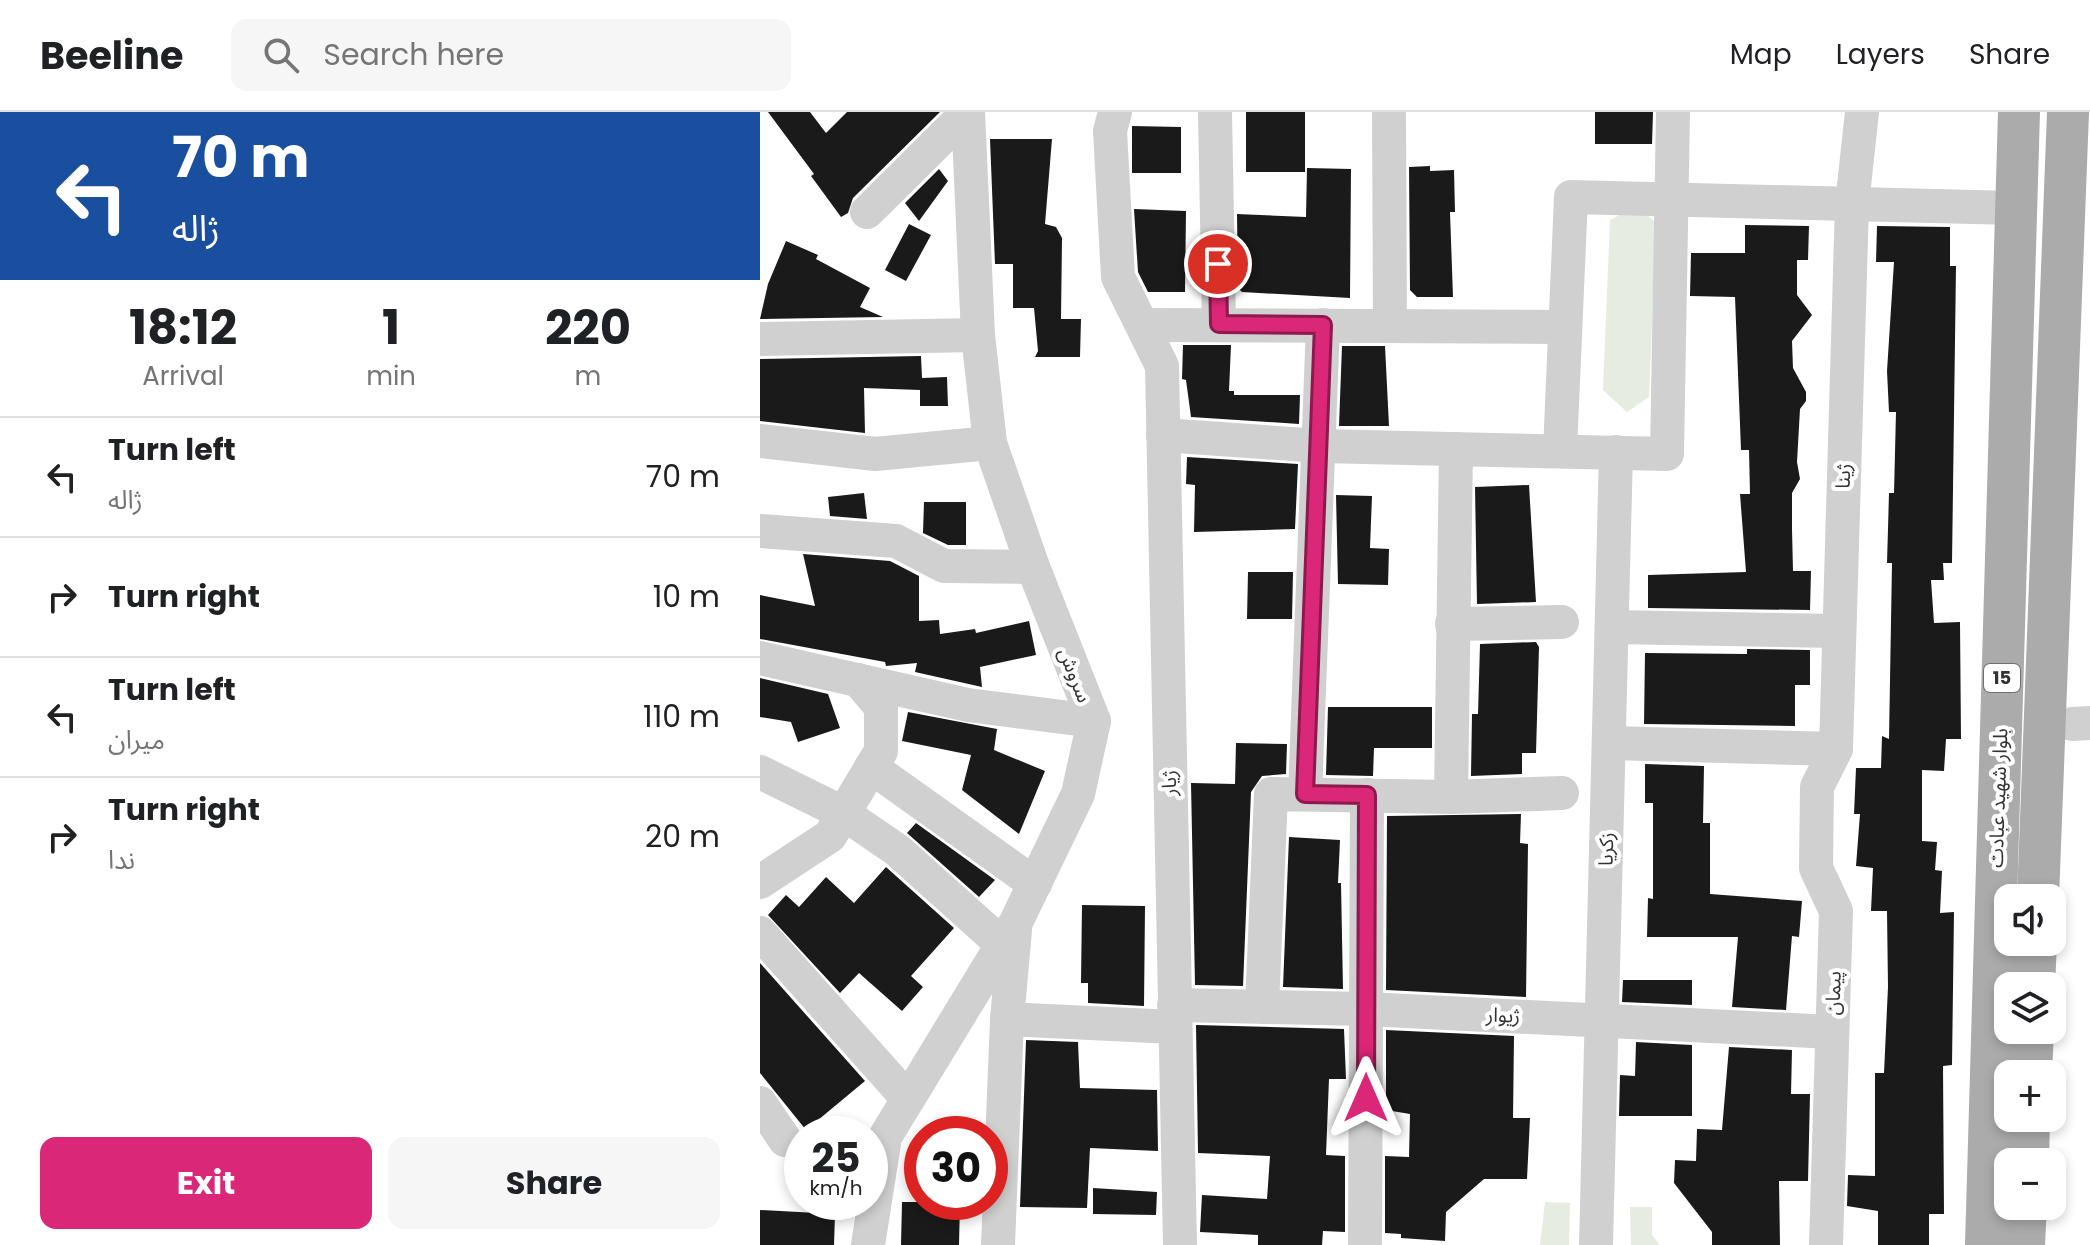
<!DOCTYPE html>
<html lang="en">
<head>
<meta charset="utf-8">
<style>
  body { margin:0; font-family:Poppins,"Noto Sans Arabic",sans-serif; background:#f6f6f6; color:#202124; height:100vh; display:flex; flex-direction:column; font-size:30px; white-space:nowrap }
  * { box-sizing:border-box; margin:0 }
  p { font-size:26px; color:#757577 }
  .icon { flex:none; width:44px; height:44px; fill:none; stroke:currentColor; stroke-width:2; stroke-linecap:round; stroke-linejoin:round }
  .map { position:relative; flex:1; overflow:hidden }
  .sheet { display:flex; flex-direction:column; background:#fff; width:760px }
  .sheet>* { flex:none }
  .guide { background:#1a4fa0; color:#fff; overflow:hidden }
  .controls { position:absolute; left:1234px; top:772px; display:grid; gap:16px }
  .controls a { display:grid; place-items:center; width:72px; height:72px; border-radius:16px; background:#fff; box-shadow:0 4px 12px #0003; font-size:40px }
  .speed { position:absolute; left:24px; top:1004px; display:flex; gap:16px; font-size:40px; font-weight:700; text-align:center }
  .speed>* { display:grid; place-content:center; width:104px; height:104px; border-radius:50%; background:#fff; box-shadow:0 4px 12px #0003; line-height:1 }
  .speed small { font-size:20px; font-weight:400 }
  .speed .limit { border:12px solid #d22; background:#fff; color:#111 }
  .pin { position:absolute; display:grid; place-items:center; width:68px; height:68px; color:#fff; margin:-34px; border:4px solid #fff; border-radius:50%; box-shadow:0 2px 8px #0007 }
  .me { position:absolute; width:88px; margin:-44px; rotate:0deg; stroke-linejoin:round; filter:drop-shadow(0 0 6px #0008) }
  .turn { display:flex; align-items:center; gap:28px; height:168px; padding:0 40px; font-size:36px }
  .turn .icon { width:104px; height:104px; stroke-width:2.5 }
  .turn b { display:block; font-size:56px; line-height:68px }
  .eta { display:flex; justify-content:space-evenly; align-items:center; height:136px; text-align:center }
  .eta b { font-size:48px; font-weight:700; line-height:56px }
  .button { display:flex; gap:16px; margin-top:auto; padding:16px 40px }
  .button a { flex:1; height:92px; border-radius:16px; background:#db2777; color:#fff; font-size:32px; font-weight:700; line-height:92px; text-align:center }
  .button a+a { background:#f6f6f6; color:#202124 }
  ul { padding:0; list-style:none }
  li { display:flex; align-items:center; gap:24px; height:120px; padding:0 40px; border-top:2px solid #e0e0e0 }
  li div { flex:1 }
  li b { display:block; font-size:30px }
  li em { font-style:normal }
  header { display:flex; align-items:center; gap:48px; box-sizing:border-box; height:112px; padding:0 40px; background:#fff; border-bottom:2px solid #e0e0e0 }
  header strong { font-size:38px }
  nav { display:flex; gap:44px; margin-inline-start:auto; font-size:28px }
  .search { width:560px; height:72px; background:#f6f6f6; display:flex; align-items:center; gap:20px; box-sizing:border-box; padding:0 28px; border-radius:16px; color:#757577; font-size:30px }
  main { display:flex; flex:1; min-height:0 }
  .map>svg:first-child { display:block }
  .green { fill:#e6ecdf }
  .building { fill:#1a1a1a }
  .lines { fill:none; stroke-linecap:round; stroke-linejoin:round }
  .minor { stroke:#d0d0d0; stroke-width:34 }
  .major { stroke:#ababab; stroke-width:42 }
  .route-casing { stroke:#8e194d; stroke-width:20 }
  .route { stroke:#db2777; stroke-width:14 }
  .labels { text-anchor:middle; stroke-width:8; stroke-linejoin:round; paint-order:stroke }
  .shield { fill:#fff; stroke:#707070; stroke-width:2 }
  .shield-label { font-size:18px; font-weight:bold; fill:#333 }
  .street-label { font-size:20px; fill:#333; stroke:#fff }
</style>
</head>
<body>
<header>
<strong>Beeline</strong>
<div class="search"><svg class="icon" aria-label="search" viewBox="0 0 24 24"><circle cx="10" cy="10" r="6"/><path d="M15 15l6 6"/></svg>Search here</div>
<nav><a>Map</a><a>Layers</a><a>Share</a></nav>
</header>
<main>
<section class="sheet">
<div class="guide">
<div class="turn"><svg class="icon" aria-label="left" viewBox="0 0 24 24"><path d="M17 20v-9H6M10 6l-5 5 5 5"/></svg><div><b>70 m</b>ژاله</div></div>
</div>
<div class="eta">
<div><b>18:12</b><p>Arrival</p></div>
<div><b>1</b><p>min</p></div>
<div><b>220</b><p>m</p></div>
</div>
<ul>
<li><svg class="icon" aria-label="left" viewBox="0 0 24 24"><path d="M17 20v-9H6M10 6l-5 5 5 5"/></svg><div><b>Turn left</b><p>ژاله</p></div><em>70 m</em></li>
<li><svg class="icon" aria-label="right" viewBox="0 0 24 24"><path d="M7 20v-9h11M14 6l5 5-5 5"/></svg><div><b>Turn right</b></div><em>10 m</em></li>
<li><svg class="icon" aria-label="left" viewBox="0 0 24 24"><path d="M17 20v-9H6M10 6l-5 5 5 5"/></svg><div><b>Turn left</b><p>میران</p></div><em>110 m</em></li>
<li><svg class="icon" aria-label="right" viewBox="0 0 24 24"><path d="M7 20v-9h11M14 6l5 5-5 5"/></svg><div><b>Turn right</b><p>ندا</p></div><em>20 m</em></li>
</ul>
<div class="button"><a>Exit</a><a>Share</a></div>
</section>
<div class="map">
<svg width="1330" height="1133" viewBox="0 0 1330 1133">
  <rect width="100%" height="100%" fill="#fff"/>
  <g class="green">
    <path d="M877 94 896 111 889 285 867 300 843 278 850 108Z"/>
    <path d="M785 1090 810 1091 809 1133H780Z"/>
    <path d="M870 1095H892V1123L900 1133H871Z"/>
  </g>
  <g class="building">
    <path d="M8 0H50L66 21 87 0H180L93 86 88 101 81 105 51 64 54 62Z"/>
    <rect x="486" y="0" width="59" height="60"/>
    <path d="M835 0H893L892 32H835Z"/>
    <path d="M372 14 421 15V61H372Z"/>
    <path d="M230 27H292L285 112 296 115 302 126 301 207H321L320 245H275L278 239 274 196H253V152H235Z"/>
    <path d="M670 54V59L694 58 695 100H690L693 185H657L650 178 649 55Z"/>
    <path d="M547 56 591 57 590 186 482 180 478 176 477 102 546 105Z"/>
    <path d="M179 57 188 69 159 109 145 91Z"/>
    <path d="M374 97 426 99 425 180H388L378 160Z"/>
    <path d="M149 112 171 123 146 169 125 158Z"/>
    <path d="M985 113 1049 114 1048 148H1037V183L1052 203 1032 229 1033 256 1046 280V289L1040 297 1037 350 1040 367 1032 381V417L1033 459H1051L1050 498 888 496V463L986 460 980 382H990L989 338H981L975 185 930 184 931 141H985Z"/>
    <path d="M1117 114 1190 115V154H1196L1192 451H1183L1184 468H1171L1174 511 1200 510 1201 627H1186L1184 659 1162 658V729L1177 730 1175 758 1182 759 1180 801 1194 800 1192 953 1183 954 1184 1102H1169V1133H1118V1099L1087 1094 1088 1063 1115 1064V961H1124L1128 875 1127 799H1111L1113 756 1096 754 1100 702H1094L1096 656H1121L1122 624 1129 627 1132 451H1127L1128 417 1129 381H1134L1136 300H1129L1127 259 1134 150H1116Z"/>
    <path d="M26 129 58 143 56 147 110 176 100 195 123 205 0 207 8 172Z"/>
    <path d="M423 233H471L469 279H474V283H540L539 312 431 305 426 268 422 267Z"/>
    <path d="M582 234H625L629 314H579Z"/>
    <path d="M161 244 162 266 187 265 188 294H160V278L104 276 105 321 0 309V247Z"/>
    <path d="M427 345 538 352 535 417 434 420 435 373 426 372Z"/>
    <path d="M769 373 776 490 717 492 715 375Z"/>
    <path d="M104 381 107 407 70 404 68 385Z"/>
    <path d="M576 383 612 384 610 436 629 437 628 473 578 472Z"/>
    <path d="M164 390H206V433H188L163 421Z"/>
    <path d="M43 442 130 449 159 464V509L179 508 180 522 215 517 216 521 269 509 276 543 220 555 222 575 155 560 157 551 126 554 125 550 0 527V483L55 494Z"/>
    <path d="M488 460H533L532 507H487Z"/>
    <path d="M776 530 779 535 776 641H762V662L711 664 712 602H718L720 532Z"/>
    <path d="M987 537 1050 538V573H1035V614L884 612 885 541 987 542Z"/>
    <path d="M0 566 68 582 80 616 38 630 31 610 0 605Z"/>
    <path d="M568 595H672V636H614L613 664 566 663Z"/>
    <path d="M148 600 237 617 234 638 285 659 259 722 202 678 211 643 142 629Z"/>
    <path d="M476 631 527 632 526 662 502 664 491 680 483 874 435 873 431 671 475 672Z"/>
    <path d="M885 652 944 654 943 711H950V782L1042 789 1039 825 1032 824 1026 898 972 895 978 825H887L888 786 893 787V691H885Z"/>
    <path d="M761 702 760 731 768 732 766 885 626 878 627 704Z"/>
    <path d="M156 711 235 768 219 785 147 721Z"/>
    <path d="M529 725 580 728 578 771H581L583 877 523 875Z"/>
    <path d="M126 755 194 816 151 864 163 875 142 899 99 861 80 881 8 803 26 783 39 795 66 765 94 791Z"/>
    <path d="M322 793 385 794 384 894 328 891V871H321Z"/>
    <path d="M0 851 105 969 46 1018 0 961Z"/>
    <path d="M863 868H932V893L862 890Z"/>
    <path d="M436 913 584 917 586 967H569L566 1043 585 1044V1120L563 1119 562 1133H498V1123L440 1120 442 1083 507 1087 510 1044 438 1041Z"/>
    <path d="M626 918 754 924 753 1006H770L767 1067H724L686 1100 685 1129 641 1126V1122L625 1121V1044L649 1045 650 1002 626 998Z"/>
    <path d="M266 928 318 930 320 976 397 978 398 1039 330 1036 327 1096 260 1095Z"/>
    <path d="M876 930 932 933V1004H859L860 963 875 964Z"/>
    <path d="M969 935 1032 938 1031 982H1050L1048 1069H1019L1020 1133H952V1120L914 1071 915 1048 936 1049 937 1017 962 1018Z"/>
    <path d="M333 1076 397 1080 396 1103 333 1102Z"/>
    <path d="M142 1090H200L199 1133H141Z"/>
    <path d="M0 1098 75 1102 74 1133H0Z"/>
  </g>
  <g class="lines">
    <g class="minor">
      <path d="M355 0 350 19 358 165 402 254 420 1133"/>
      <path d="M455 0 459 212"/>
      <path d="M629 0 630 214"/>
      <path d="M107 100 208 0"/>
      <path d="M384 213 804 215"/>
      <path d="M0 227 218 223"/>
      <path d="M403 323 561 334 907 342 913 0"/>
      <path d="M0 329 115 342 230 331"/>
      <path d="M800 339 811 85 1255 96"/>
      <path d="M0 419 136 429 184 454 273 455"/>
      <path d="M692 512 802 510"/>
      <path d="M852 515 1078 519"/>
      <path d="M0 546 208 593 334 609"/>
      <path d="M1312 612 1330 611"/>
      <path d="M849 631 1076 637"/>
      <path d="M111 655 275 772"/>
      <path d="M0 660 83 701 137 738 243 833"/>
      <path d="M545 682 563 213"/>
      <path d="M691 685 696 337"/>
      <path d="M0 770 70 724 121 639V595L98 568"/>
      <path d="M0 821 148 987"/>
      <path d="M414 893 606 897 1072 920"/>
      <path d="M502 895 511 682 691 685 802 681"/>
      <path d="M247 907 414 915"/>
      <path d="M0 991 25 1028"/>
      <path d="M108 1133 125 1025 256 810 318 682 334 609 273 455 230 331 218 223 208 0"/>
      <path d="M238 1133 247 907 255 818"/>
      <path d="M605 1133 607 683"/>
      <path d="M836 1133 856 340"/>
      <path d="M1066 1133 1076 799 1056 756 1057 675 1076 637 1092 92 1102 0"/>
    </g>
    <g class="major">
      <path d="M1278 786 1308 0"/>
      <path d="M1274 874 1276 830"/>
      <path d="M1271 962 1273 918"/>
      <path d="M1268 1050 1269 1006"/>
      <path d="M1226 1133 1259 0"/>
      <path d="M1264 1133 1266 1094"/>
    </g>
  </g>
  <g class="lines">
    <g class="route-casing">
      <path id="route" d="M458 152 459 212 563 213 545 682 607 683 606 986"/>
    </g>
    <use href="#route" class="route"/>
  </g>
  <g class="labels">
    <rect class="shield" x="1224" y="552" width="36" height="28" rx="6"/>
    <g class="shield-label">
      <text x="1242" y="572">15</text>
    </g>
    <g class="street-label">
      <text transform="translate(1083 364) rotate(-88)" y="7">ژینا</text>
      <text transform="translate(315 563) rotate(68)" y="7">سروش</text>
      <text transform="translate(409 671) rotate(-91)" y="7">ژیار</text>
      <text transform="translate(1238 686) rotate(-88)" y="7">بلوار شهید عبادت</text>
      <text transform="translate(846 737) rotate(-88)" y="7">زکریا</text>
      <text transform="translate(1073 881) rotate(-88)" y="7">پیمان</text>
      <text transform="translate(743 903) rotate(2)" y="7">ژیوار</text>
    </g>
  </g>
</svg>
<div class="controls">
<a><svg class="icon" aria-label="sound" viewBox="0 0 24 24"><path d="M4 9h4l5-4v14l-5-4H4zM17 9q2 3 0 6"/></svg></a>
<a><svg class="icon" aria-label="layers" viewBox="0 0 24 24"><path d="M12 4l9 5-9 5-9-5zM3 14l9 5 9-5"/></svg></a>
<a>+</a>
<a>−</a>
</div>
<div class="speed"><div>25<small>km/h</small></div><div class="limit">30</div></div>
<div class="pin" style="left:458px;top:152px;background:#d93025"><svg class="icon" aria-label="arrive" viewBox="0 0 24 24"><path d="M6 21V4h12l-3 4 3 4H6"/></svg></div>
<svg class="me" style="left:606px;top:986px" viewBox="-20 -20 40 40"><path d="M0-17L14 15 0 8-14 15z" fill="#db2777" stroke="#fff" stroke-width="4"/></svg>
</div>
</main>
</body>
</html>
